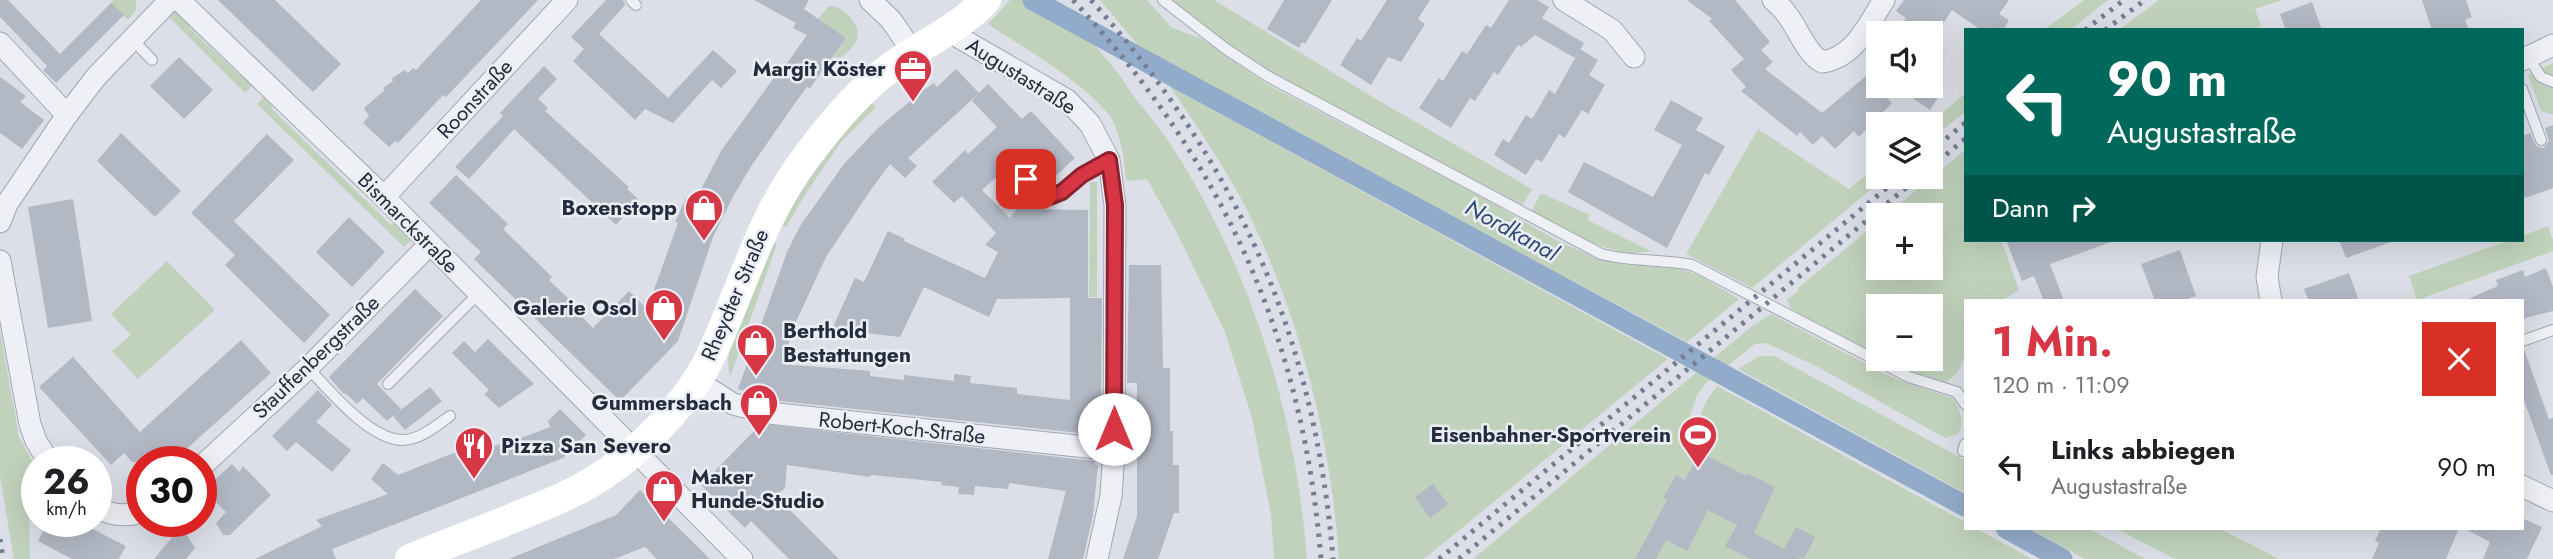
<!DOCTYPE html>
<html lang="de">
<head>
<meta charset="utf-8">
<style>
  body { margin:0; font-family:Jost,sans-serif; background:#f6f6f6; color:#202124; height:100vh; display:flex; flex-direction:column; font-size:26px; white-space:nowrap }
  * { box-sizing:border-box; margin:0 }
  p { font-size:23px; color:#757577 }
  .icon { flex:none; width:38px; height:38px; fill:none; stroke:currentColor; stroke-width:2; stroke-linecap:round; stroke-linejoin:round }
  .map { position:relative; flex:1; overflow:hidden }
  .details { position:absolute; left:1964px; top:299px; width:560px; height:231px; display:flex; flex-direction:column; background:#fff; border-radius:0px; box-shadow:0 7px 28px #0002 }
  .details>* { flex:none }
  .hud { position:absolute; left:1964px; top:28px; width:560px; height:214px; border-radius:0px; box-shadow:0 7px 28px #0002; background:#00695c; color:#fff; overflow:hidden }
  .buttons { position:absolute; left:1866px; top:21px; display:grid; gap:14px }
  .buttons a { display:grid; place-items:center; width:77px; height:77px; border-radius:0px; background:#fff; box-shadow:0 7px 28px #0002; font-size:35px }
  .speed { position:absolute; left:21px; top:446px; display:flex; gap:14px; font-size:35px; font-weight:700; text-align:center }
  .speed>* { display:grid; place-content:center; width:91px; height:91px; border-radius:50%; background:#fff; box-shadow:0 7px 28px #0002; line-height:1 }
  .speed small { font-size:18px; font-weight:400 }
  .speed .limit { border:10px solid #d22; background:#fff; color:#111 }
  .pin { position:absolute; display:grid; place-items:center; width:60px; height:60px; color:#fff; margin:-30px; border-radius:14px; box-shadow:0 4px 10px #0006 }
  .me { position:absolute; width:77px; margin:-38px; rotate:0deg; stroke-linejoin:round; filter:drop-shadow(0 0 5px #0008) }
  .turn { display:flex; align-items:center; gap:24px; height:147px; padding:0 28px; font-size:32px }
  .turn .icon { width:91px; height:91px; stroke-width:2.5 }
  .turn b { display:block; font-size:49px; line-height:60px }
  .then { display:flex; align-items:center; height:66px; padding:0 28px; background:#0003; gap:14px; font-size:26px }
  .round { display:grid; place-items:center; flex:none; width:74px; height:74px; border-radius:0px; background:#f6f6f6 }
  .summary { display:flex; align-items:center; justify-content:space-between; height:119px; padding:0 28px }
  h1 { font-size:42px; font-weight:700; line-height:52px; color:#d73644 }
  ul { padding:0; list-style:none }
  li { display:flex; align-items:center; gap:21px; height:98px; padding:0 28px }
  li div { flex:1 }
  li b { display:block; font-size:26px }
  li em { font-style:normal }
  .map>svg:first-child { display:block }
  .green { fill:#c0d2bc }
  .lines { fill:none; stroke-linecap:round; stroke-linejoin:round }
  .canal { stroke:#93abca; stroke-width:21 }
  .building { fill:#b2b8c4; fill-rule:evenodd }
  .service-casing { stroke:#a1a6b1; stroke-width:12 }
  .minor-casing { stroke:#a1a6b1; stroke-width:23 }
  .service { stroke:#eef0f5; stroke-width:10 }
  .minor { stroke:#eef0f5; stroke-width:21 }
  .secondary { stroke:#fff; stroke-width:30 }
  .rail { stroke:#747d92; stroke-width:5; stroke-dasharray:3.5 7; stroke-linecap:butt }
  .route-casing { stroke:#8c232c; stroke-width:18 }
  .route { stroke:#d73644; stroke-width:12 }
  .labels { text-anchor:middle; stroke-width:5; stroke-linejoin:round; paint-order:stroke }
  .poi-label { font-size:21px; font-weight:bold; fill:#242c3e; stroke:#ebeef5; text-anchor:end }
  .street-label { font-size:21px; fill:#242c3e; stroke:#ebeef5 }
  .water-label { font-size:23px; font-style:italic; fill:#2c4874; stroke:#ebeef5 }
</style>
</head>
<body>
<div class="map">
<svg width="2553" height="559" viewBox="0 0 2553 559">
  <rect width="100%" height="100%" fill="#dcdfe7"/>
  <g class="green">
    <path d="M113 0H136V10L128 20 111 3Z"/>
    <path d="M1010 0H1056C1076 25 1098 48 1118 73 1124 81 1129 91 1136 99 1145 111 1156 123 1165 136 1248 260 1296 410 1307 559H1274L1271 515 1252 418 1225 332 1177 233 1147 179 1128 181 1125 177C1126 161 1119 128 1109 115 1080 79 1026 50 988 24Z"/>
    <path d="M1100 0H1147L1171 27 1204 40 1265 83 1493 203 1556 240 1598 259 1627 265 1678 268 1700 276 1739 299 1687 342 1142 50Z"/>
    <path d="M1170 0H1214L1381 102 1532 189 1522 206 1512 204 1413 147 1271 73 1215 35Z"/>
    <path d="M2084 0H2108L2070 30H2044Z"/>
    <path d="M2159 0H2282L2255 9 2261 26 2252 30H2119Z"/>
    <path d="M829 6C838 6 843 10 849 16 865 33 857 46 840 58L833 57 846 38 818 19Z"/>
    <path d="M175 11 181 12 193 22 189 27 239 75 243 72 255 83 245 93 167 15Z"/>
    <path d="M2553 63V115L2541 111 2528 75Z"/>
    <path d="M1170 86 1668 359 1424 559H1339C1331 439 1301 321 1248 212 1226 168 1197 127 1170 86Z"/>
    <path d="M1965 94V112L1930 140V124H1928Z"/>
    <path d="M266 95 275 103 271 108 391 225 395 221 412 239 404 247 257 104Z"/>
    <path d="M870 102 876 107 841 142 806 193 786 227 778 222 798 187Z"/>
    <path d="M1758 129 1849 189 1878 166V177H1886L1752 288 1686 254Z"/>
    <path d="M1965 150V240H2001L2019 290 2001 301H1965C1965 327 1973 367 1946 382L1901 368 1884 359H1930V306H1878V356L1791 309 1787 300 1798 291V288L1878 222V268H1930V215H1886Z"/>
    <path d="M1090 182H1097V297H1089Z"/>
    <path d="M1541 193 1590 215 1587 220 1651 251 1628 254 1597 245 1530 214Z"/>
    <path d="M2548 226 2553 240V251L2417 300 2409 276 2510 240H2522V236Z"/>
    <path d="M769 240 777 244 730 377 728 363 729 352Z"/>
    <path d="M167 261 215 310 138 379 112 351 131 335 111 314Z"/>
    <path d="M1771 314 1891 377 1954 399C1960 412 1965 421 1958 434L1945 438 1816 366 1766 343 1755 344 1708 381 1697 395 1690 416 1698 420 1708 398 1717 386 1965 522V528L1977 529 2032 559H1473L1752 326Z"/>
    <path d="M0 330 19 437 37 471V485L29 516 30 559H14L0 476Z"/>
    <path d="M1760 356H1774L1965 460V493L1738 369Z"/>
    <path d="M2030 529H2090L2145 559H2085Z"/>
    <path d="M2117 529H2220L2280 559H2175Z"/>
  </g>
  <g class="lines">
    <g class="canal">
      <path d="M1033 0 1965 506"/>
      <path d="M2006 528 2062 559"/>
    </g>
  </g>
  <g class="building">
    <path d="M0 0H8L60 54 111 3 124 15 56 83 43 70 47 66 0 17Z"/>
    <path d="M218 0H275L341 64 313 92Z"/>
    <path d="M481 0H538L446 97 443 95 398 143 395 141 389 147 363 123 369 116 364 108 385 90 383 88 393 81 392 78 405 70 408 73 413 68 416 70Z"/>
    <path d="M606 0H623L625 5 599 34 668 98 713 50 737 71 721 88 712 80 673 123 645 109 635 120 573 61 584 49 571 37Z"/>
    <path d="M754 0H809L804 9 846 38 810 88 807 87 795 103 750 168 734 195 713 237 678 341 620 401 474 259 481 252 429 203 456 175 508 224 503 229 552 277 549 280 573 303 571 306 593 328 629 291 647 309 678 223 675 222 686 198 695 201 721 151 781 68 783 69 807 35 793 28 796 23Z"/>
    <path d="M1284 0H1332L1305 44 1302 42 1299 48 1267 29Z"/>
    <path d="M1387 0H1430L1418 19 1425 24 1401 62 1388 57 1371 85 1340 65 1357 38 1361 41Z"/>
    <path d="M1509 0H1537L1549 7 1542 18 1584 43 1575 58 1535 35 1521 47 1518 45 1498 75 1494 72 1475 101 1470 98 1451 128 1419 108 1439 78 1443 81 1462 51 1467 54 1486 25 1491 28Z"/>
    <path d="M1687 0H1735L1770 42 1761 50 1773 62 1765 69 1822 113 1866 76 1892 103 1859 137 1854 131 1835 149 1822 136 1813 145 1800 132 1797 136 1741 91 1746 87 1731 70 1744 59 1709 21 1712 19Z"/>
    <path d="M1904 0H2009L1999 14 2009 20 2003 30H1981L1952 10 1937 33H1896L1906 18 1896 11Z"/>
    <path d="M2422 0H2466L2472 17 2465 20 2469 30H2432Z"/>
    <path d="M2312 2 2322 30H2286L2280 14Z"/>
    <path d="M1580 49 1598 60 1589 75 1605 85 1588 114 1582 110 1565 138 1559 134 1542 162 1536 159 1526 175 1494 155 1503 139 1509 143 1526 115 1532 119 1549 90 1555 94Z"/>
    <path d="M179 57 213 90 184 119 150 86Z"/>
    <path d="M544 66 557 79 538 99 548 108 545 111 629 187 627 189 639 200 616 225 514 129 469 179 455 167 503 116 500 113Z"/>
    <path d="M956 69 979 93 988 84 1022 119 1031 111 1075 158 1047 184 1036 176 1029 174 1015 160 982 190 1010 218 1017 209 1088 210V298H1102L1101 412 1098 435 771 400 738 389 787 252 800 226 844 164 877 129 922 91 934 83 937 87ZM977 95 972 101 997 127 968 154 965 150 932 182 954 203 962 196 996 233 985 245 998 252 985 278 904 241 905 239 888 231 864 282 855 278 832 329 900 337 924 287 989 317 997 299 1070 298V400L1017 394V388L970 383 971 376 954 374V381L904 375V380L870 376V371L782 364 794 326 826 257 870 191 890 164 905 178 917 166 908 158Z"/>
    <path d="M0 77 26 96 20 102 44 120 22 149 0 133Z"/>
    <path d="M1895 86H1923L1939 96 1930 110Z"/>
    <path d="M1671 100 1703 118 1696 130 1725 146 1709 175 1705 173 1667 248 1568 192 1584 162 1653 197 1682 145 1654 130Z"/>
    <path d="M2553 125V188L2525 198 2522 189V136L2530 133 2536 146 2543 148 2549 141 2545 128Z"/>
    <path d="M121 133 181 191 155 217 97 161Z"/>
    <path d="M267 134 294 160 234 221 330 315 304 343 225 265 235 255 191 213Z"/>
    <path d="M73 199 92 321 48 328 28 207Z"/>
    <path d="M349 217 385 252 352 287 316 252Z"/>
    <path d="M2006 240H2110L2111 242 2050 264 2064 301H2044L2034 276 2022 281Z"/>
    <path d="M2339 240H2390L2391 242 2346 258Z"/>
    <path d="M2180 250 2196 296 2182 301H2155L2141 264Z"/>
    <path d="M1129 265H1161L1163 368H1170V431H1173V465H1179V513H1174L1158 559H1123L1137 516V383H1127Z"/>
    <path d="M2546 268 2553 287V311L2522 319V301H2464L2498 286 2496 280 2523 270 2525 277Z"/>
    <path d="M2349 273 2359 301H2309L2304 289Z"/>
    <path d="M415 289 443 316 377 384 401 409 387 421 363 398 357 404 345 393 344 394 329 377Z"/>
    <path d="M488 339 534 384 499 408 484 394 489 390 452 353 464 341 475 352Z"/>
    <path d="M241 340 271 373 172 462H132L124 453 111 465 39 387 73 357 140 432Z"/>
    <path d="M2522 349H2524L2549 419 2553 418V475H2551L2522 395Z"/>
    <path d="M430 387 442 401 405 430 393 416Z"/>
    <path d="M318 390 332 405 316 422 351 450 332 472 296 442 287 451 272 436Z"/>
    <path d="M560 409 586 435 563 458 332 549 336 559H255L322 526 316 520 388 494 371 479 383 463 398 475 461 450 459 445 487 433 495 446 517 437 518 439 550 427 548 421Z"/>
    <path d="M761 424 1095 461V465H1098L1093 515 1083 559H1048L1066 491 1009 483 1008 489 975 486 974 495 958 494 959 487 941 485 942 482 871 475 870 477 787 465 785 488 776 496 839 559H789L751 521 745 528 701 485Z"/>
    <path d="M1700 452 1746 476 1747 473 1775 487 1754 533 1784 549 1796 527 1815 537 1804 559 1788 551 1802 559H1751L1725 546 1737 525 1708 510 1687 551 1666 540 1656 559H1635L1667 500 1663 498 1676 475 1685 480Z"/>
    <path d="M232 464 239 472 243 466 271 495 230 535H223L216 523 226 512 204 490Z"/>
    <path d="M1433 484 1448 504 1430 518 1415 497Z"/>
    <path d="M640 490 710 559H657L645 547 614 559H509L616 515Z"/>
    <path d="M2522 518 2542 527 2527 559H2483L2490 542 2463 528H2522Z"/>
    <path d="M48 522H79L126 546 119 559H72L38 541Z"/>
    <path d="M2381 528H2459L2446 559H2372L2379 543 2375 541Z"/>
    <path d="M179 529 187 535 195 548 186 559H154Z"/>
  </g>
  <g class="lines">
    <g class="service-casing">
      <g id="service">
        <path d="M631 0 636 5"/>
        <path d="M1163 0 1226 49 1269 77 1601 254C1631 262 1662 259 1692 265L1909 377 1957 392 1965 404"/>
        <path d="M132 39 152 60"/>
        <path d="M2528 57 2541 77 2553 82"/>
        <path d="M2522 89 2541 140"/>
        <path d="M1015 180 1032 182 1049 196 1062 192 1082 175 1109 160"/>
        <path d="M2522 341 2553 330"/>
        <path d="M308 368C329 390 369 439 402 440 420 440 436 426 450 416"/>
        <path d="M388 384 478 294"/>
        <path d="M1963 451 1965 444"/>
      </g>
    </g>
    <g class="minor-casing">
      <g id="minor">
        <path d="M179 0 384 197 742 559"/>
        <path d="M870 0 891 20 913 52"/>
        <path d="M1564 0 1612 30 1634 57"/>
        <path d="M1773 0C1796 17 1802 51 1822 62 1854 58 1868 25 1884 0"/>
        <path d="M951 29 960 38 1067 100 1090 124 1109 160 1115 205 1114 450 1111 496 1097 559"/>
        <path d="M0 43 67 115"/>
        <path d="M2522 60 2553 45"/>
        <path d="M384 197 567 0"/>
        <path d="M0 222 7 204 67 115 96 77 170 0"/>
        <path d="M0 261 30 424 36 441 49 462"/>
        <path d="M2271 301 2267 277 2272 240"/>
        <path d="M697 381 733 404 769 413 1114 450"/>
        <path d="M201 467 308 368 429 245"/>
        <path d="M2522 486 2553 501"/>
        <path d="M96 507C110 515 126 517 142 512"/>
      </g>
    </g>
    <use href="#service" class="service"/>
    <use href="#minor" class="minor"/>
    <path class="secondary" d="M410 559C444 545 479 532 513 518 539 507 566 498 590 483 638 455 692 400 714 349 745 281 761 216 808 155 831 124 857 93 887 70 919 45 958 30 986 0"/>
    <g class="rail">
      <path d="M1073 0C1223 162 1303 338 1321 559"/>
      <path d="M1091 0C1238 165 1315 338 1333 559"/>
      <path d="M2085 30 2124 0"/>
      <path d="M2105 30 2145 0"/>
      <path d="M1930 152 1965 123"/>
      <path d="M1930 168 1965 139"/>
      <path d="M0 539 3 559"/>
      <path d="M1439 559 1900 177"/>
      <path d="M1459 559 1919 177"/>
    </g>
  </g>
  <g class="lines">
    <g class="route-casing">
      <path id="route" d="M1026 179 1049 197 1062 192 1082 175 1109 160 1115 205 1114 429"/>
    </g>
    <use href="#route" class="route"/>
  </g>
  <defs>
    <g id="office-pin" transform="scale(2.0125)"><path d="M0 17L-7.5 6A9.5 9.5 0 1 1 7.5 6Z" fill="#d73644" stroke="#ebeef5"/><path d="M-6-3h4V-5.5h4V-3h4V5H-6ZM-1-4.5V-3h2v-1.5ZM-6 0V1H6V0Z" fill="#fff"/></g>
    <g id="shop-pin" transform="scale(2.0125)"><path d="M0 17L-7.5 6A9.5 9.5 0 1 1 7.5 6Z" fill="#d73644" stroke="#ebeef5"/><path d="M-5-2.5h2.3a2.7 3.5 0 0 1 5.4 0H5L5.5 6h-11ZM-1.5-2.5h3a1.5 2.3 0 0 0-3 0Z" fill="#fff"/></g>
    <g id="stadium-pin" transform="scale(2.0125)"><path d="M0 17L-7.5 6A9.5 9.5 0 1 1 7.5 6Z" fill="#d73644" stroke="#ebeef5"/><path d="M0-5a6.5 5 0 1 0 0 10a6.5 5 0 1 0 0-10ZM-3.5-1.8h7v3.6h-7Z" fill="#fff"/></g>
    <g id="restaurant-pin" transform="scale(2.0125)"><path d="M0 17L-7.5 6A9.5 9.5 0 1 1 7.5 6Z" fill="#d73644" stroke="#ebeef5"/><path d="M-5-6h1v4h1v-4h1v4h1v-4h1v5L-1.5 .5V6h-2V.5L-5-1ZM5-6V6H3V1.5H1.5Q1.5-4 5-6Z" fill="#fff"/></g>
  </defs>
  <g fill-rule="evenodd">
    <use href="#office-pin" x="913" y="69"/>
    <use href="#shop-pin" x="704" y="208"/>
    <use href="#shop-pin" x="664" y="308"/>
    <use href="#shop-pin" x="756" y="343"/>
    <use href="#shop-pin" x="759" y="403"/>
    <use href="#stadium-pin" x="1698" y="435"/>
    <use href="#restaurant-pin" x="474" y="446"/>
    <use href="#shop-pin" x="664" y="489"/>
  </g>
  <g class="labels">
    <g class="poi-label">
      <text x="886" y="76">Margit Köster</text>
      <text x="677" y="215">Boxenstopp</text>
      <text x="637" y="315">Galerie Osol</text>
      <text x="783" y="338" text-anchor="start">Berthold<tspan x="783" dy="24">Bestattungen</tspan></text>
      <text x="732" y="410">Gummersbach</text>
      <text x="1671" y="442">Eisenbahner-Sportverein</text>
      <text x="501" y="453" text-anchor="start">Pizza San Severo</text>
      <text x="691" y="484" text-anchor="start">Maker<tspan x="691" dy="24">Hunde-Studio</tspan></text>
    </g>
    <g class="street-label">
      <text transform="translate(1021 76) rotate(32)" y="7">Augustastraße</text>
      <text transform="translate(475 99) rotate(-47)" y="7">Roonstraße</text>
      <text transform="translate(408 223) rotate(45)" y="7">Bismarckstraße</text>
      <text transform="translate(735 295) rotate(-67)" y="7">Rheydter Straße</text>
      <text transform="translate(316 357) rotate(-44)" y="7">Stauffenbergstraße</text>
      <text transform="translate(902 428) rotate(6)" y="7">Robert-Koch-Straße</text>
    </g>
    <g class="water-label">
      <text transform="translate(1512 230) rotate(29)" y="8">Nordkanal</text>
    </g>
  </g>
</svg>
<div class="buttons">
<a><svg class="icon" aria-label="sound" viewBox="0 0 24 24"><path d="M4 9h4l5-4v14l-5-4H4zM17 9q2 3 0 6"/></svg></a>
<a><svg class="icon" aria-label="layers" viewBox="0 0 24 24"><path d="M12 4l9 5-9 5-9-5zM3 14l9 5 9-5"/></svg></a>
<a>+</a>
<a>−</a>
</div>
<div class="speed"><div>26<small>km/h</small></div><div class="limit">30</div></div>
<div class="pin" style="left:1026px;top:179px;background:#d93025"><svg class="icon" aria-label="arrive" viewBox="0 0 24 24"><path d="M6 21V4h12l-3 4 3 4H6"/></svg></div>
<svg class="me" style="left:1114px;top:429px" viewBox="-20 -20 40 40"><circle r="19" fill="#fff"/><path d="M0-13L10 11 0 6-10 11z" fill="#d73644"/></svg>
<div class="hud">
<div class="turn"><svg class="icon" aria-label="left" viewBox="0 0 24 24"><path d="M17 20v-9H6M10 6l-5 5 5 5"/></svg><div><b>90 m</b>Augustastraße</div></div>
<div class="then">Dann<svg class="icon" aria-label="right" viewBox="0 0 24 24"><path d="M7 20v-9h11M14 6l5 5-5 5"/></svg></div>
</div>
<section class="details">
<div class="summary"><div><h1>1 Min.</h1><p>120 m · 11:09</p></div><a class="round" style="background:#d93025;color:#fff"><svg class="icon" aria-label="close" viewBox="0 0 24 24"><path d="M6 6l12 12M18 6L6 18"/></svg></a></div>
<ul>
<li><svg class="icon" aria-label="left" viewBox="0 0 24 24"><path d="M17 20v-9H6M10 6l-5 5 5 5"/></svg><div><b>Links abbiegen</b><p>Augustastraße</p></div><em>90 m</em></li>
</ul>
</section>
</div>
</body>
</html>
